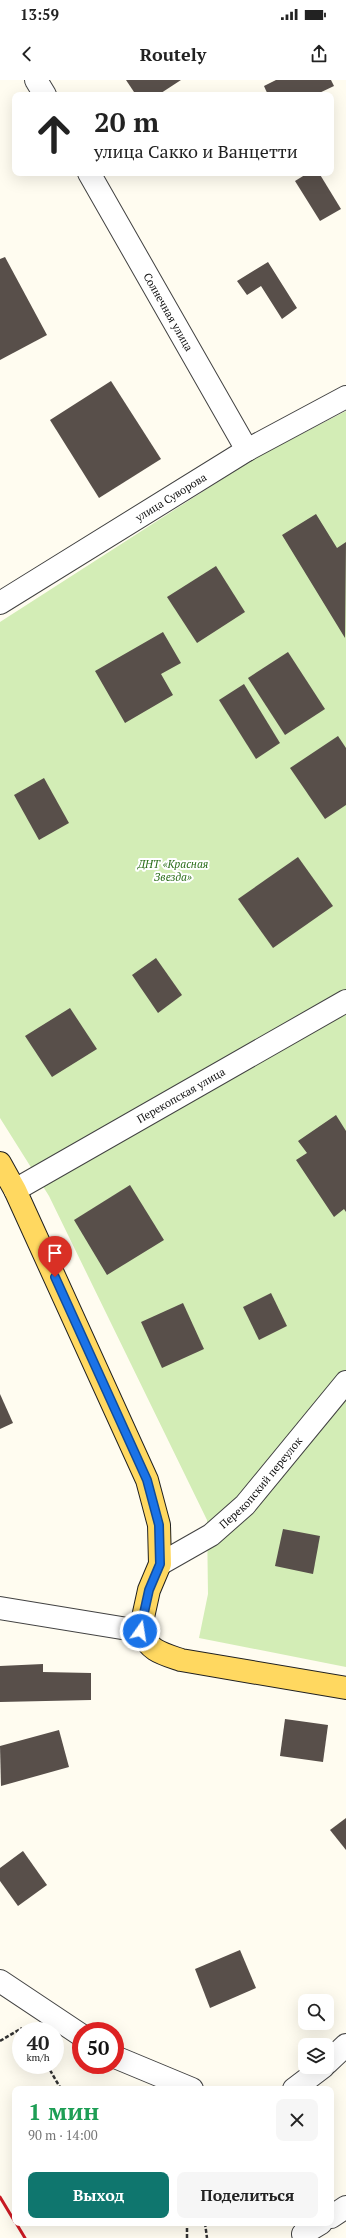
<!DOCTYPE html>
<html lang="ru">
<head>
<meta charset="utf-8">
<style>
  body { margin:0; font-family:"PT Serif",serif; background:#f6f6f6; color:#222; height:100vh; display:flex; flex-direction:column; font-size:15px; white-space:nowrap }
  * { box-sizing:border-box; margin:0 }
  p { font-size:13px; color:#767676 }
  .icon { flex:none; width:22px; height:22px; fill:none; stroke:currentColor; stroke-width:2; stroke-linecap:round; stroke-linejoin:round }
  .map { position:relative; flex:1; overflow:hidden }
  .side { position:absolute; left:12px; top:2006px; width:322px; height:140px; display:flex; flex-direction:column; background:#fff; border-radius:8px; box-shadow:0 4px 16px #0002 }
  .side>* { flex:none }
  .guide { position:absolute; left:12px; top:12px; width:322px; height:84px; border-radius:8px; box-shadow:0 4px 16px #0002; background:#fff; color:#222; overflow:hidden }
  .tools { position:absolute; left:298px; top:1914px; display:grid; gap:8px }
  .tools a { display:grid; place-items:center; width:36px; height:36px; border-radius:8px; background:#fff; box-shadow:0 4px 16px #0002; font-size:20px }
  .speed { position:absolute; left:12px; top:1942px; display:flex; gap:8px; font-size:20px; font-weight:700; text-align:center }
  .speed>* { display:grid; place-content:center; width:52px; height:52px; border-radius:50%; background:#fff; box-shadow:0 4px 16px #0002; line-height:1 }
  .speed small { font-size:10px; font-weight:400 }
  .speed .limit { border:6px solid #d22; background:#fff; color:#111 }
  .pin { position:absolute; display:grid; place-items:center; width:34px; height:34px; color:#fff; margin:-41px -17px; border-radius:50% 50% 50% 0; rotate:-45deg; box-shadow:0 0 4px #0007 }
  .pin .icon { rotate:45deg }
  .me { position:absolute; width:44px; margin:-22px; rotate:13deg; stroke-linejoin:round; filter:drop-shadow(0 0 3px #0008) }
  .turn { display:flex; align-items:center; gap:14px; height:84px; padding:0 16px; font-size:18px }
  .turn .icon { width:52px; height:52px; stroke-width:2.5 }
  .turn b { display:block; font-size:28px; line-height:34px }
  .round { display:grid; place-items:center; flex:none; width:42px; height:42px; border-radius:8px; background:#f6f6f6 }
  .overview { display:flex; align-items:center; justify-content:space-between; height:68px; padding:0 16px }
  h1 { font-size:24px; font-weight:700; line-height:30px; color:#1e9e55 }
  .action { display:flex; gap:8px; margin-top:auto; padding:8px 16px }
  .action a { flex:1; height:46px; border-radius:8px; background:#0f766e; color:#fff; font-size:16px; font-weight:700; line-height:46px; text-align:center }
  .action a+a { background:#f6f6f6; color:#222 }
  .status { display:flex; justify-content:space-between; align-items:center; height:28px; padding:0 20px; background:#fff; direction:ltr }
  .status svg { height:11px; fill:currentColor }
  header { display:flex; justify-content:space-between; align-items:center; height:52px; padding:0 16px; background:#fff; font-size:18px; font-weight:700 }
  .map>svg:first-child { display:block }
  .green { fill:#d3edb6 }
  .building { fill:#584f4a }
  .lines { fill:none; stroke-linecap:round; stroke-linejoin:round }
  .minor-casing { stroke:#424242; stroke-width:24 }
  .major-casing { stroke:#202020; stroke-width:24 }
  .path { stroke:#313131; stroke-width:2.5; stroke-dasharray:4 2; stroke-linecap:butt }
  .minor { stroke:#fff; stroke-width:22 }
  .major { stroke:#ffd860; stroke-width:22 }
  .rail { stroke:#cb1a23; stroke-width:3 }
  .route-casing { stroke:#114b97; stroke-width:10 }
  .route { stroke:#1a73e8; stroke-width:7 }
  .labels { text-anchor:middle; stroke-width:4; stroke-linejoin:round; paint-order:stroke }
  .street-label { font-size:11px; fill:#0f0f0f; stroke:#fff }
  .park-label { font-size:11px; font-style:italic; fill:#2a6d19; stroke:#fff }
</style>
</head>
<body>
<div class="status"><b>13:59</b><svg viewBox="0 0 49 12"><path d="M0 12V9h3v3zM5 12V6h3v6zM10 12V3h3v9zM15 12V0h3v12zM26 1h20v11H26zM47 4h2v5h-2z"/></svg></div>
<header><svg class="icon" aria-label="back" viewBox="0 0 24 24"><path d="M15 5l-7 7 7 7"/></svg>Routely<svg class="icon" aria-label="share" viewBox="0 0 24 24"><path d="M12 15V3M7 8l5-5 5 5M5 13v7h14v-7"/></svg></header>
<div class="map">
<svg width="346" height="2158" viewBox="0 0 346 2158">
  <rect width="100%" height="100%" fill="#fffcf0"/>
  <path class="green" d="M346 331V1587L199 1558 208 1514 207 1440 49 1116 0 1038V542L255 378Z"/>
  <g class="building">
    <path d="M126 0H181L158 15H136Z"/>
    <path d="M276 0H331L334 6 315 15H268L264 6Z"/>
    <path d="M308 93H319L341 129 320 141 295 101Z"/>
    <path d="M5 177 47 255 0 280V179Z"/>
    <path d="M268 182 297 228 282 239 261 206 247 215 237 201Z"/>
    <path d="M111 301 161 379 99 418 50 340Z"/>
    <path d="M316 434 337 468 346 462 345 558 282 455Z"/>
    <path d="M216 486 245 532 197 563 167 517Z"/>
    <path d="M163 552 181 583 161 594 173 615 125 643 95 591Z"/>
    <path d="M288 572 325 629 285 655 248 598Z"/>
    <path d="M244 604 280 663 256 679 219 620Z"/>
    <path d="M338 656 346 668V725L325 739 290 688Z"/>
    <path d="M44 698 69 743 39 760 14 715Z"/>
    <path d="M298 777 333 826 273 868 238 819Z"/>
    <path d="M156 878 182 915 158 933 132 895Z"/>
    <path d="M70 928 97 969 52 997 25 956Z"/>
    <path d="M336 1035 346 1051V1132L344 1129 334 1137 296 1080 307 1073 298 1061Z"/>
    <path d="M130 1105 164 1160 107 1195 74 1140Z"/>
    <path d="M271 1213 287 1246 259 1260 243 1227Z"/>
    <path d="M183 1223 204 1269 162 1288 141 1242Z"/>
    <path d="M0 1314 13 1343 0 1349Z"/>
    <path d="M283 1449 320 1456 313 1494 275 1486Z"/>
    <path d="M43 1584V1592L91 1593V1620L0 1622V1586Z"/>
    <path d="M285 1639 328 1645 323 1682 280 1676Z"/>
    <path d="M59 1650 69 1687 1 1706 0 1666Z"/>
    <path d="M346 1738V1770L330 1750Z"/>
    <path d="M23 1771 47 1805 18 1826 0 1801V1788Z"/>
    <path d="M240 1870 256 1908 210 1928 195 1889Z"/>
  </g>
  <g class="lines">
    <g class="minor-casing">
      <g id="minor">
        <path d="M36 0 45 15"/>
        <path id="s1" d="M89 93 247 370"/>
        <path id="s2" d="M0 523 247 370 346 317"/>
        <path id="s3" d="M15 1110 346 921"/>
        <path id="s4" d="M160 1484 211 1455 245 1425 346 1302"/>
        <path d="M0 1528 140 1551"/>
        <path d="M0 1901 81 1955"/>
        <path d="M115 1977 192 2009"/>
        <path d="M327 1983 346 1965"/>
        <path d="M294 2009 323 1987"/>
        <path d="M331 2137 346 2127"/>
        <path d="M303 2154 321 2143"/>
      </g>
    </g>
    <g class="major-casing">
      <path id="major" d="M0 1083 15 1110 147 1400 159 1445 160 1484 149 1510 140 1551C150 1571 160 1573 181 1580L346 1608"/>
    </g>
    <g class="path">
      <path d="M0 1961 22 1948"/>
      <path d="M47 1985 61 2009"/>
      <path d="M205 2143 207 2158"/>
      <path d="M187 2158V2143"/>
    </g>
    <use href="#minor" class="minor"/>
    <use href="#major" class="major"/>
    <g class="rail">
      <path d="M0 2117 15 2142"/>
      <path d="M16 2143 25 2158"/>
    </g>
  </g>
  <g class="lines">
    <g class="route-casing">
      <path id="route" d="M55 1197 147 1400 159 1445 160 1484 149 1510 140 1551"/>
    </g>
    <use href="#route" class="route"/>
  </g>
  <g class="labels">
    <g class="street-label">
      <text dy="4" stroke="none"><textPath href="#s1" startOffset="160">Солнечная улица</textPath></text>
      <text dy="4" stroke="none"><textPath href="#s2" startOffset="201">улица Суворова</textPath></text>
      <text dy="4" stroke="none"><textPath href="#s3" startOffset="191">Перекопская улица</textPath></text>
      <text dy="4" stroke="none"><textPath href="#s4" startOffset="131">Перекопский переулок</textPath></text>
    </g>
    <g class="park-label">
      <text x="173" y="788">ДНТ «Красная<tspan x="173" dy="13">Звезда»</tspan></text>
    </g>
  </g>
</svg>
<div class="tools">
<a><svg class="icon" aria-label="search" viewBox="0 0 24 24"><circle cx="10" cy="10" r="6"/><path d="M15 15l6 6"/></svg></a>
<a><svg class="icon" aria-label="layers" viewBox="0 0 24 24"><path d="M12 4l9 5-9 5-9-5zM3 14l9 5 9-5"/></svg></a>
</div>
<div class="speed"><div>40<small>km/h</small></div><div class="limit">50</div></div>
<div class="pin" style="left:55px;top:1197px;background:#d93025"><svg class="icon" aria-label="arrive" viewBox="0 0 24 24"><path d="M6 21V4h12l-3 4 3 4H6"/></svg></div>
<svg class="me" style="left:140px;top:1551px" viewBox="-20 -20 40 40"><circle r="17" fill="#1a73e8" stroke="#fff" stroke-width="3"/><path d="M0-11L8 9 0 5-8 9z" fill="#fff"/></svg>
<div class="guide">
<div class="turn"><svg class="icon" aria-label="ahead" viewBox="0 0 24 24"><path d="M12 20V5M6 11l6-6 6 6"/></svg><div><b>20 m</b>улица Сакко и Ванцетти</div></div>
</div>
<section class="side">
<div class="overview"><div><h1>1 мин</h1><p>90 m · 14:00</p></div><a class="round"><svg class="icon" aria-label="close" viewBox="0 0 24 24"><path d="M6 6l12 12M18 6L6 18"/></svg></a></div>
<div class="action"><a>Выход</a><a>Поделиться</a></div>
</section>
</div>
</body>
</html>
